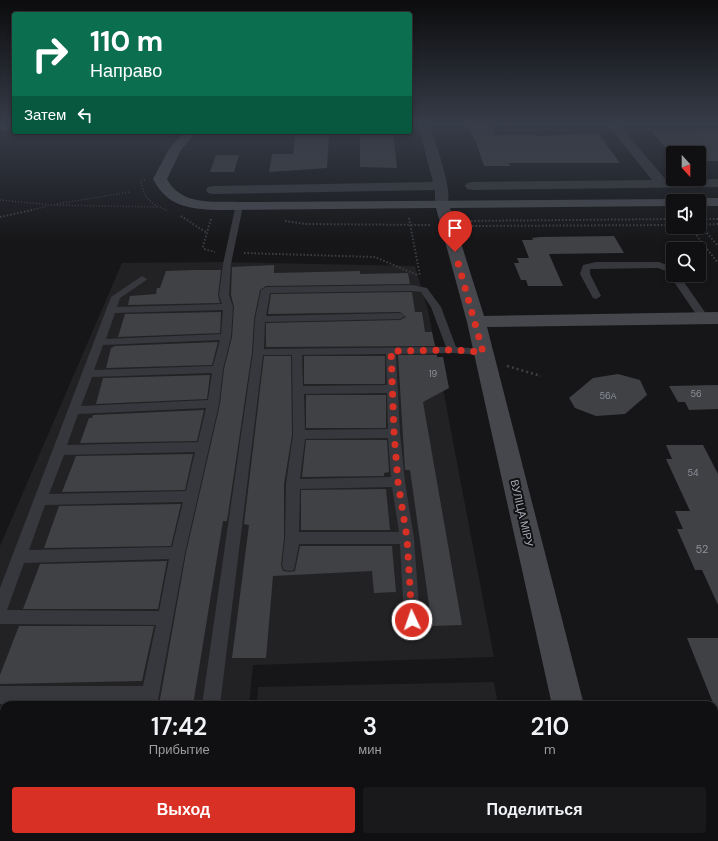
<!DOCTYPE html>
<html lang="ru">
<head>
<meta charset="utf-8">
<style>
  body { margin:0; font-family:"DM Sans",sans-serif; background:#19191b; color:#f1f3f6; height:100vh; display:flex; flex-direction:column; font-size:15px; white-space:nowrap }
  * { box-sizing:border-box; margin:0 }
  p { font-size:13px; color:#9c9d9f }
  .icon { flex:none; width:22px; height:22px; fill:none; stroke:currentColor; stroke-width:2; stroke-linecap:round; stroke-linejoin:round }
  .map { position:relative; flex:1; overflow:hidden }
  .panel { position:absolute; left:0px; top:701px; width:718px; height:140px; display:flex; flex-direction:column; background:#101012; border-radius:12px 12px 0 0; box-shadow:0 2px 6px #0003,0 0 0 1px #303032 }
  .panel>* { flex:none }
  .top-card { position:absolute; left:12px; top:12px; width:400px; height:122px; border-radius:4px; box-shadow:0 2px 6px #0003,0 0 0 1px #303032; background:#0b6e4f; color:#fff; overflow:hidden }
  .needle { width:26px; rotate:159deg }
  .buttons { position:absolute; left:666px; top:146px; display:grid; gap:8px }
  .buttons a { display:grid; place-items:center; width:40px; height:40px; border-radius:4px; background:#101012; box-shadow:0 2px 6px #0003,0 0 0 1px #303032; font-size:20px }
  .pin { position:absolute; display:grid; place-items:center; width:34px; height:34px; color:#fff; margin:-41px -17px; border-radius:50% 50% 50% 0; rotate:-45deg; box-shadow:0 0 4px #0007 }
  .pin .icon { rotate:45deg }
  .me { position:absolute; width:44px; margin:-22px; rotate:357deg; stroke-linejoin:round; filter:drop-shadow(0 0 3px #0008) }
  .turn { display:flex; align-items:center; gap:14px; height:84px; padding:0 12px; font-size:18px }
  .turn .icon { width:52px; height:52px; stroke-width:2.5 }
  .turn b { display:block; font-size:28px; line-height:34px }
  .then { display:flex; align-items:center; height:38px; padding:0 12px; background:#0003; gap:8px; font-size:15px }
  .eta { display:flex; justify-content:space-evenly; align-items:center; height:68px; text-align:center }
  .eta b { font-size:24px; font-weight:600; line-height:28px }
  .cta { display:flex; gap:8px; margin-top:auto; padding:8px 12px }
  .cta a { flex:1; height:46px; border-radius:4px; background:#d93025; color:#fff; font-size:16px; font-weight:600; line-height:46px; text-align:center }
  .cta a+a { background:#19191b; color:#f1f3f6 }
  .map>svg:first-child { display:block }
  .built { fill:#222225 }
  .building { fill:#404145 }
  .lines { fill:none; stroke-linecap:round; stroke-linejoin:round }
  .path-far2 { stroke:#3d3f44; stroke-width:1.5; stroke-dasharray:1 2; stroke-linecap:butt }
  .path-far1 { stroke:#3d3f44; stroke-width:2; stroke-dasharray:1.5 2; stroke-linecap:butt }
  .path { stroke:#3d3f44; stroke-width:2.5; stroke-dasharray:2 3; stroke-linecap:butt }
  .lane { fill:#37383d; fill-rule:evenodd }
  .street { fill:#37383d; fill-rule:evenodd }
  .secondary { fill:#45474d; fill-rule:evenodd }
  .route { stroke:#d93025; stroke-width:7; stroke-dasharray:0 12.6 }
  .labels { text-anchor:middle; stroke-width:4; stroke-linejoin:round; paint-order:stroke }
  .number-label { font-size:9px; fill:#8e929b }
  .street-label { font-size:11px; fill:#a8adb8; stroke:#111113 }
  .near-number-label { font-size:11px; fill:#8e929b }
</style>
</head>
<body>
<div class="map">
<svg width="718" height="841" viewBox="0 0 718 841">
  <rect width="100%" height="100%" fill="#161618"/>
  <g class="built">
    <path d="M224 262 415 266 428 310 494 657 253 665 249 705H4V837H236V841H0V546L122 263Z"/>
    <path d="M494 682 498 705H257L258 687Z"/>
    <rect x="243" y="837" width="278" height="4"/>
  </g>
  <g class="building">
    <path d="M467 126H490L496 135 534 134 535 136 598 133 620 163H509L510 166H484L476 142Z"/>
    <path d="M718 130V161H699V153H673V156L651 131Z"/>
    <path d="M296 132H317L316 135H329L327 168 269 172 272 154H293Z"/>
    <path d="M360 132H393L397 168 360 167Z"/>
    <path d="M216 155H239L234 172H210Z"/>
    <path d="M614 236 624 253 549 254 563 286H528L526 280H521L514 263H519L517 258H529L522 240H533L532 238 540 237Z"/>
    <path d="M274 265V273L360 271V274L408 273 410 284 266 286 260 290 254 319 252 352 227 521H223L193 705H159L186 553 220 404 224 369 232 337 234 307 231 295 232 267Z"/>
    <path d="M195 270H221L218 295 220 303 128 305 130 296 156 294 157 288H160L166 271Z"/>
    <path d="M412 292 415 312H422L425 332H432L435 346 266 347V323L400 320 406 317 400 312 268 314 271 294Z"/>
    <path d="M221 312 220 333 118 337 125 314Z"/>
    <path d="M218 342 212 365 106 368 111 348 115 346Z"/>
    <path d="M398 355H437V357H443L449 388 423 402 462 625 432 626 410 470H405Z"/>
    <path d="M264 356H291L292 435 284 484V538L281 565 283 571 289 572 295 571 300 546H392L396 592 374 593 372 571 273 576 266 658H232L249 525 244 524Z"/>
    <rect x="304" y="356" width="81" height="28"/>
    <path d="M618 374 640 380 647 395 625 414 596 416 575 408 569 398 593 378Z"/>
    <path d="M210 375 207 399 96 404 103 378Z"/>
    <path d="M718 385V409L689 410 685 402H678L669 386Z"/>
    <rect x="306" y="395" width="80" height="33"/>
    <path d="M204 410 197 441 80 443 89 418H92L93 415Z"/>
    <path d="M306 440H387L389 472 384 473V476L302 477Z"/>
    <path d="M666 445H703L718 474V605L702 570H695L677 529H683L675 511H690L666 459H672Z"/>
    <path d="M193 454 185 490 62 492 76 456Z"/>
    <path d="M386 489 390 530H301V490Z"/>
    <path d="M181 504 171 546 44 548 59 506Z"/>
    <path d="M167 561 158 609H23L40 564Z"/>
    <path d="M19 626H154L142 681 0 684V675Z"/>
    <path d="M687 638H718V713H717Z"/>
  </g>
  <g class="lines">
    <g class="path-far2">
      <path d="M145 180H141C142 197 152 205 167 210"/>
      <path d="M0 200 51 205 157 207"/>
      <path d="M57 204 129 192"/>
      <path d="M28 211 48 206"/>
    </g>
    <g class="path-far1">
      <path d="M181 216 207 233"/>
      <path d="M0 217 32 210"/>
      <path d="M409 218 420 276"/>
      <path d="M211 219 203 246 204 249 215 252"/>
      <path d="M699 219H718"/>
      <path d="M285 221 305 224 431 225"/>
      <path d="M464 221 673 219"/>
      <path d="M699 225 718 224"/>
      <path d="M700 225 718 246"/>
      <path d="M465 226 673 225"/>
      <path d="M690 227 718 263"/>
      <path d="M244 253 375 257 417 275"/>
    </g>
    <path class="path" d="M507 366 541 376"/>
    <g class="lane">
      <path d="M236 204 243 206 231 264 229 295 233 307 231 337 223 369 219 404 185 553 157 705 0 704V686H143L156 625 0 624V588L111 297 142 276 147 279 145 281 120 298 117 307 222 304 219 295 223 264ZM223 310 221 334 106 339 115 313ZM220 340 213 366 94 370 103 345ZM212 373 208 400 81 406 92 377ZM206 408 198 442 67 445 78 414ZM195 452 186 491 49 494 64 455ZM183 502 172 547 29 550 45 505ZM169 559 159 611 7 610 24 563Z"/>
      <path d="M596 262H659L672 267 673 275H679L709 318 708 320H700L670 276 666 271 658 268 590 269V274L601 296 596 299 593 298 580 274 583 265Z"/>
      <path d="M412 285 427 288 441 307 456 347 483 349 488 352 483 355 452 353 396 354 400 433 405 482 414 538 420 620 418 625 412 627 406 625 404 620 400 544H299L294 570 289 571 284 570 282 565 285 538 286 484 293 435 292 355H263L220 705H202L253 352 255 319 261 290 266 287ZM412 291 421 292 431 307 446 347 264 349 265 322 400 319 405 316 400 313 266 316 270 293ZM386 354 387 385 303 386 302 355ZM387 393 388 429 305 430 304 394ZM388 438 391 477 300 479 305 439ZM392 487 399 532H299L300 489Z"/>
      <rect x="0" y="783" width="4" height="20"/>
      <path d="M109 837H129L128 841H108Z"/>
      <path d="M184 837H204L203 841H183Z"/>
      <rect x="262" y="837" width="20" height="4"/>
      <rect x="421" y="837" width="20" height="4"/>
    </g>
    <g class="street">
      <path d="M0 125H14V129L0 130Z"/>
      <path d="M418 125H430C434 139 454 193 447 203H437L435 200V190L213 194 208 193 206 190 208 187 213 186 433 182Z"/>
      <path d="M608 125H620L666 180 718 179V187L472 190 467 189 465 186 467 183 472 182 652 180Z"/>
    </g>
    <g class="secondary">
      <path d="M184 132H196L181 150 167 179C181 206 213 201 239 202L678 199 679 201H673V206L450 208 484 316 718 312V324L487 327 584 705H552L467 322 436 208 217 210C188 209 167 206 153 179L169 149Z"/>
      <path d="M699 198H718V206H699V201H693Z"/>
      <path d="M581 837H617L619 841H581Z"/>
    </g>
  </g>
  <linearGradient id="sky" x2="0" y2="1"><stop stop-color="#0c0c0d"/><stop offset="0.51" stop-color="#363c48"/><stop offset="1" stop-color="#363c48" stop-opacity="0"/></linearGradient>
  <rect width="718" height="243" fill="url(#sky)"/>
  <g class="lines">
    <path class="route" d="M412 620 407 538 398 482 394 433 391 351 452 350 483 352 455 252"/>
  </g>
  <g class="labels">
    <g class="number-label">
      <text x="433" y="377">19</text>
      <text x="696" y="397">56</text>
      <text x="608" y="399">56А</text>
      <text x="693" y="476">54</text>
    </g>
    <g class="street-label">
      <text transform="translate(522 513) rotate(77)" y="4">ВУЛІЦА МІРУ</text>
    </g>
    <g class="near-number-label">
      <text x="702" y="553">52</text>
    </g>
  </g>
</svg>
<div class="buttons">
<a><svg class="needle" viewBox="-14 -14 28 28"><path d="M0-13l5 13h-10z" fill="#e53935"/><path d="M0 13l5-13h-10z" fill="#9c9d9f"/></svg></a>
<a><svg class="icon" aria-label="sound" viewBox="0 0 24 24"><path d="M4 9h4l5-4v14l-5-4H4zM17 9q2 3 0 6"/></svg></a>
<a><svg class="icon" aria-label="search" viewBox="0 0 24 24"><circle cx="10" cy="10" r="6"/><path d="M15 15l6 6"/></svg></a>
</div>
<div class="pin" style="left:455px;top:252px;background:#d93025"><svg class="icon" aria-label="arrive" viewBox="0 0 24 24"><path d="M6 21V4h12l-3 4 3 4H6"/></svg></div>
<svg class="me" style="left:412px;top:620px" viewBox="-20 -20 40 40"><circle r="17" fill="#d93025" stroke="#fff" stroke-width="3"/><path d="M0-11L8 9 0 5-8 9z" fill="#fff"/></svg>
<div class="top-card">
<div class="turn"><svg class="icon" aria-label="right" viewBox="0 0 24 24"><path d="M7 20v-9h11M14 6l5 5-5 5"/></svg><div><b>110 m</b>Направо</div></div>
<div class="then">Затем<svg class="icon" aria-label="left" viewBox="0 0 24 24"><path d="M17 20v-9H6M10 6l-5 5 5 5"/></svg></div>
</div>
<section class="panel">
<div class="eta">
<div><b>17:42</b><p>Прибытие</p></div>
<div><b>3</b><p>мин</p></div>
<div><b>210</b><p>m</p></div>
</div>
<div class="cta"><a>Выход</a><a>Поделиться</a></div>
</section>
</div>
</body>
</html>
